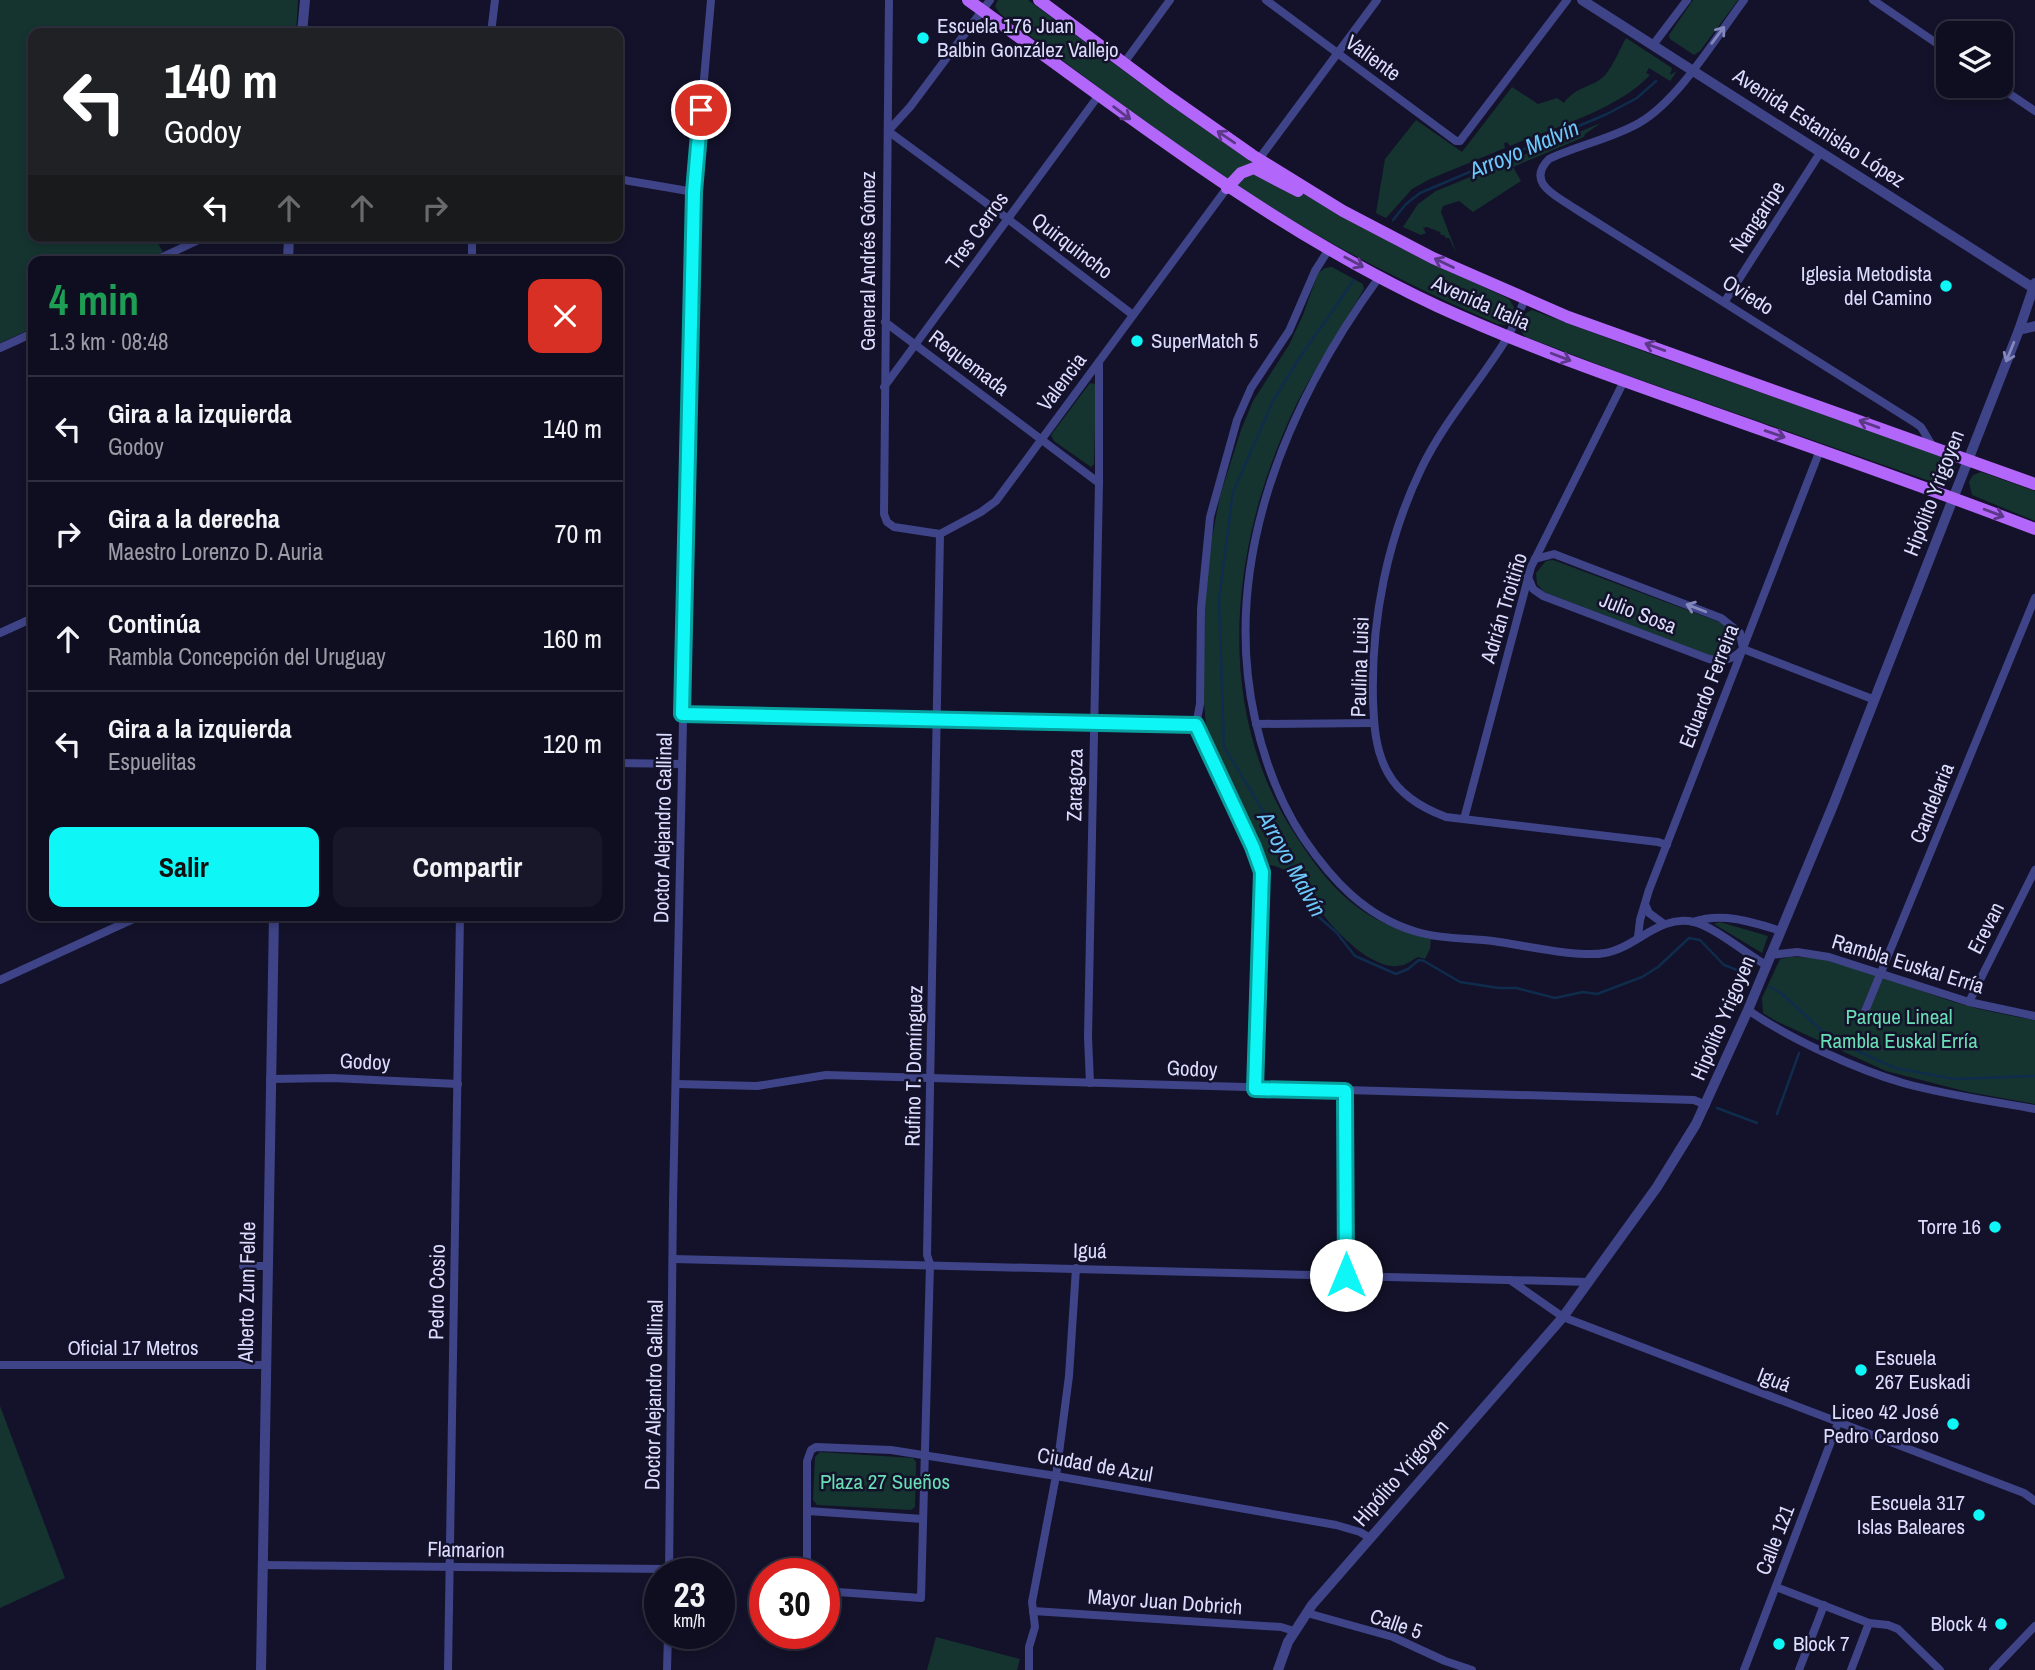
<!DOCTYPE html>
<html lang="es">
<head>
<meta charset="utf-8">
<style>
  body { margin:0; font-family:"Archivo Narrow",sans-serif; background:#171729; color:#f1f3f6; height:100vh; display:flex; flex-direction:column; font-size:26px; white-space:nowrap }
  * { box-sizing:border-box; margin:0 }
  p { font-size:23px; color:#9b9ca5 }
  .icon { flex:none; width:38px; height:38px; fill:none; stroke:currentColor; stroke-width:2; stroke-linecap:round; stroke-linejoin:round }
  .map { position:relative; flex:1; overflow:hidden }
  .panel { position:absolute; left:28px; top:256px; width:595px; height:665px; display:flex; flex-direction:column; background:#0e0e20; border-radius:14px; box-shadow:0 4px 10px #0003,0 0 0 2px #2e2e3e }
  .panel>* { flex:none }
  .hud { position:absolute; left:28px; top:28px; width:595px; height:214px; border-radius:14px; box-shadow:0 4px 10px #0003,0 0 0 2px #2e2e3e; background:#202124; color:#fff; overflow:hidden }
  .controls { position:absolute; left:1936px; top:21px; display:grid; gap:14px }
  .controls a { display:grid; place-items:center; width:77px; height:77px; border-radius:14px; background:#0e0e20; box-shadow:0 4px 10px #0003,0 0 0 2px #2e2e3e; font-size:35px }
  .speed { position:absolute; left:644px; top:1558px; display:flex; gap:14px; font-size:35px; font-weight:700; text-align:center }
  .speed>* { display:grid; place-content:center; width:91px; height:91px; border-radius:50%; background:#0e0e20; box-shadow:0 4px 10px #0003,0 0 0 2px #2e2e3e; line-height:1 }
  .speed small { font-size:18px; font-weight:400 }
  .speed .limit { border:10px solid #d22; background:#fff; color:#111 }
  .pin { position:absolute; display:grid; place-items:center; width:60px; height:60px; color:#fff; margin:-30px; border:4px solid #fff; border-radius:50%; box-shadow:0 2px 7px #0007 }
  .me { position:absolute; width:77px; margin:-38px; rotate:0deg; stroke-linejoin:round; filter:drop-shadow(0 0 5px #0008) }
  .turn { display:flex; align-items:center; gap:24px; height:147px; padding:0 21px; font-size:32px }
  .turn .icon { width:91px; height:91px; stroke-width:2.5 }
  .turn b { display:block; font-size:49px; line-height:60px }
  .lanes { display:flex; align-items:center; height:66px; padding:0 21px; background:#0003; justify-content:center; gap:35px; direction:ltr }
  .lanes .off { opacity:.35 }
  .round { display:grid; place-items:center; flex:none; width:74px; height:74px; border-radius:14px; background:#171729 }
  .overview { display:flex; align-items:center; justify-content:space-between; height:119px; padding:0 21px }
  h1 { font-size:42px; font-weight:700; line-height:52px; color:#1e9e55 }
  .button { display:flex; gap:14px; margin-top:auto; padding:14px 21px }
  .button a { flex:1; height:80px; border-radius:14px; background:#0ef7f6; color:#111; font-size:28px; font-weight:700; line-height:80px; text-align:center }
  .button a+a { background:#171729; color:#f1f3f6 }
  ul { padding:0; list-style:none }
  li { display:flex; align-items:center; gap:21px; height:105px; padding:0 21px; border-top:2px solid #2e2e3e }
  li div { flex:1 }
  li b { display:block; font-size:26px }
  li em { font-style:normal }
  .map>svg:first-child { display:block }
  .green { fill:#153430 }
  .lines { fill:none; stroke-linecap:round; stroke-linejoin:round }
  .stream { stroke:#0f2c4c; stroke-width:2.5 }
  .minor { stroke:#3e4487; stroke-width:8 }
  .tertiary { stroke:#3e4487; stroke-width:10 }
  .primary { stroke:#b367fa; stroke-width:12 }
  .oneway { stroke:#8588bd }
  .oneway2 { stroke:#5b3888 }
  .route-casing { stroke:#09a1a0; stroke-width:18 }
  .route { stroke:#0ef7f6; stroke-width:12 }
  .poi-dot { fill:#0ef7f6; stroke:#13122a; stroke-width:2.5 }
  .labels { text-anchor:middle; stroke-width:5; stroke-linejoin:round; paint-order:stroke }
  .poi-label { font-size:21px; fill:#dcdcfe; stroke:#13122a; text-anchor:end }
  .street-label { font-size:21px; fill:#dcdcfe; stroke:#13122a }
  .park-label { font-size:21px; fill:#69ddb4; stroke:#13122a }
  .water-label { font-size:23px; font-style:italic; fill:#6dc8fa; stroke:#13122a }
</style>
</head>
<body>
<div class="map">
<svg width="2035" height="1670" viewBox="0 0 2035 1670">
  <rect width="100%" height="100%" fill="#13122a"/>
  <g class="green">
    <path d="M0 0H298L296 33H33V236H154L163 252 144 261H33V328L0 343Z"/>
    <path d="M998 0H1028L1170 105 1269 174 1397 246 1509 299 1514 307 1510 321 1506 325 1497 324C1413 287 1330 246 1253 196 1165 139 1083 75 999 13L995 6Z"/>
    <path d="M1693 0H1738L1700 51 1694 55 1670 39 1669 35Z"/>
    <path d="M1626 38 1672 68 1670 75 1677 71 1670 81 1649 68 1646 73 1650 75C1619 109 1552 128 1510 146L1507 142 1504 143 1505 148 1430 179 1412 189 1386 218 1376 213 1385 159 1416 120 1462 152 1512 87 1538 104 1557 98 1564 103C1577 85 1594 88 1606 74 1614 64 1620 49 1626 38Z"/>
    <path d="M1601 123 1585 134 1584 137 1513 167 1521 181 1473 212 1459 201 1443 206 1441 212 1457 254 1449 238H1446L1444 235H1441L1440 232 1427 227 1423 228 1426 233 1421 235 1403 227 1418 204 1436 191Z"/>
    <path d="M1332 267 1363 284 1364 289C1342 327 1317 364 1297 403 1232 536 1210 703 1294 833 1331 891 1362 923 1431 939L1430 949 1425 959 1418 957C1413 959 1408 964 1403 965 1374 974 1331 928 1317 906 1312 898 1308 889 1302 882 1292 871 1278 867 1264 863L1257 842 1226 780 1207 736 1203 692 1205 601 1210 548 1220 496 1241 430 1253 401 1289 345 1303 315 1318 273 1325 268Z"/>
    <path d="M1532 310 1648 353 1945 457 1955 467C1955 477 1951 483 1941 485L1621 373 1526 337C1515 329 1521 314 1532 310Z"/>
    <path d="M1090 383 1095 384 1096 386 1094 464 1091 467 1054 441 1051 435Z"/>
    <path d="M1981 472 2035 491V521L1972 495 1969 482 1973 475Z"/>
    <path d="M1553 560 1730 626C1743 638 1735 654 1719 659L1544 592 1537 584 1536 573 1546 561Z"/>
    <path d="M1720 922 1768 936 1762 953 1714 924Z"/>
    <path d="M1790 957C1848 956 1905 988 1961 1004 1985 1011 2010 1016 2035 1020V1104L1968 1092 1886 1071 1776 1021 1763 1013 1762 998 1780 959Z"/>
    <path d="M0 1406 65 1578 0 1608Z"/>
    <path d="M820 1452 913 1458 916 1462 915 1507 911 1510 817 1505 813 1500 815 1457Z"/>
    <path d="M936 1637 1020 1659 1017 1670H927Z"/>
  </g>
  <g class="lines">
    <g class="stream">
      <path d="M1393 220 1406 204 1420 193 1607 114 1637 98 1656 81"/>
      <path d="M1354 280 1300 357 1274 399 1233 492 1219 599 1224 747 1282 842 1296 877 1313 912 1336 932 1355 956 1396 974 1408 969 1419 960 1424 961 1460 982 1499 988H1516L1555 998 1583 992 1597 994 1642 977 1658 967 1689 938 1700 940 1724 965 1750 975"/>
      <path d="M1770 987 1781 993 1831 1039 1895 1068 1954 1079 2035 1076"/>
      <path d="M1717 1108 1757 1123"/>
      <path d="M1777 1114 1799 1053"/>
    </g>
    <g class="minor">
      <path d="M889 0 884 514 887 522 894 527 940 534 981 512 996 501 1227 188"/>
      <path d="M990 0 910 107 888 131 1008 219 1133 315"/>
      <path d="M1266 0 1456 141H1460L1567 0"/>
      <path d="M1744 0C1716 37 1679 100 1639 123 1611 139 1578 145 1549 159 1525 183 1557 196 1574 208L1914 422 1921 427 1933 447"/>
      <path d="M1873 0 1948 51"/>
      <path d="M491 33 495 0"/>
      <path d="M1653 45 1687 0"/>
      <path d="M1124 63 1170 0"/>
      <path d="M1998 86 2035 111"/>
      <path d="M1259 159 1377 0"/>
      <path d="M618 179 694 192"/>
      <path d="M154 261 207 236"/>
      <path d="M472 261V236"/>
      <path d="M1380 276C1287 403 1220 561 1255 719 1265 763 1279 802 1304 839 1332 880 1365 916 1414 931 1439 939 1467 938 1493 941 1522 945 1578 958 1605 953 1636 948 1659 914 1694 922 1713 926 1748 955 1766 965"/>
      <path d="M1525 299C1519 312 1514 326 1507 338 1480 382 1445 420 1422 467 1387 539 1371 620 1373 700 1374 725 1375 750 1388 773 1400 795 1422 808 1446 817L1658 842 1667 845"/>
      <path d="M1725 301 1820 153"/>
      <path d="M885 322 1099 483"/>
      <path d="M0 348 33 333"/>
      <path d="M884 387 1099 95"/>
      <path d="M1528 577 1533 589 1543 596 1709 659C1723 662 1733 660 1743 649L1740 633 1721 618 1554 554 1535 559"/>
      <path d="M0 633 33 618"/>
      <path d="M1743 649 1875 700"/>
      <path d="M682 714 1196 725"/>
      <path d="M1256 724 1374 723"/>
      <path d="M618 763 682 764"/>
      <path d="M1464 819 1531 567 1624 381"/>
      <path d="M1645 904 1649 913 1664 924"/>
      <path d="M1693 922C1723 912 1752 922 1781 931"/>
      <path d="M1638 937 1640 920 1649 890 1820 450"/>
      <path d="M1770 955 1797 952 1829 957 1969 1002 2035 1016"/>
      <path d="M0 980 142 915"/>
      <path d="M1969 1002 2035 870"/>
      <path d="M1748 1010C1788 1038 1856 1069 1903 1083 1946 1095 1991 1101 2035 1109"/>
      <path d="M1861 1021 2035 598"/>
      <path d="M270 1079 333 1078 458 1084"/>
      <path d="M1090 1083 1088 1037 1099 483V362"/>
      <path d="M677 1084 757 1086 826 1075 1694 1100 1706 1105"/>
      <path d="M1255 1089 1262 872 1253 847 1196 725 1200 704 1201 609 1210 517 1237 420 1251 388 1289 331 1315 271 1329 249"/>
      <path d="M1344 1091 1346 1275"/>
      <path d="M673 1259 1589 1282"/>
      <path d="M243 1266H267"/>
      <path d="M1510 1280 1563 1317 2024 1493 2035 1501"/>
      <path d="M0 1365H265"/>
      <path d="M808 1511 923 1519"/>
      <path d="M262 1565 669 1569"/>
      <path d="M669 1573 673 1202 694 192 711 0"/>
      <path d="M807 1573V1461L811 1450 816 1447 891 1450 1056 1476 1336 1525 1360 1532 1370 1538"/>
      <path d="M1776 1587 1869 1623 1888 1625 1898 1629 1940 1670"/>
      <path d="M824 1591 921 1598 930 1264 927 1255 940 534"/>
      <path d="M1033 1611 1281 1627 1294 1631"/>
      <path d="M1307 1613 1393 1637 1445 1661 1472 1670"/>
      <path d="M448 1670 460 915"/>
      <path d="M667 1670 668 1633"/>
      <path d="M1029 1670V1647L1035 1627 1032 1602 1056 1476 1069 1376 1076 1268"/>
      <path d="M1744 1670 1838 1423"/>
      <path d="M1799 1670 1824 1605"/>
      <path d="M1851 1670 1869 1623"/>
      <path d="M1993 1670 2035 1626"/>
    </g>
    <g class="tertiary">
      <path d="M1582 0 2035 289"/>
      <path d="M302 33 305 0"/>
      <path d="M288 261 289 236"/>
      <path d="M2019 330 2035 326"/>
      <path d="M261 1670 274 915"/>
      <path d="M1278 1670 1288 1642 1312 1605 1563 1317 1657 1187 1696 1124 1748 1010 1834 803 2019 330 2035 283"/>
    </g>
    <g class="primary">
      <path d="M968 0C1120 109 1266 226 1437 306 1524 346 1616 378 1706 410 1816 449 1926 487 2035 529"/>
      <path d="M1039 0 1168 96 1252 155 1343 211 1433 258 1568 317 2035 484"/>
      <path d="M1227 188 1241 173 1254 168 1298 191"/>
    </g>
  </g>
  <defs><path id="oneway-shaft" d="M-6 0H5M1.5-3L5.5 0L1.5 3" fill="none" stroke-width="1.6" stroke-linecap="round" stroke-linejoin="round" transform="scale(1.75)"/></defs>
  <g class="oneway">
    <use href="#oneway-shaft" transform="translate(1718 35) rotate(-53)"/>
    <use href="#oneway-shaft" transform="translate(2010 352) rotate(112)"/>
    <use href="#oneway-shaft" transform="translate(1696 608) rotate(-159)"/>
  </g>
  <g class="oneway2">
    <use href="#oneway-shaft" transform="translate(1122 113) rotate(37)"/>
    <use href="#oneway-shaft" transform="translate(1226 137) rotate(-146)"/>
    <use href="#oneway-shaft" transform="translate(1354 262) rotate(28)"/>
    <use href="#oneway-shaft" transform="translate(1444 263) rotate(-154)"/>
    <use href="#oneway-shaft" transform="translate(1655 347) rotate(-160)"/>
    <use href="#oneway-shaft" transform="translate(1561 357) rotate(21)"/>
    <use href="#oneway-shaft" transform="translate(1869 424) rotate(-160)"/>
    <use href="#oneway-shaft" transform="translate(1775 434) rotate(19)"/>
    <use href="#oneway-shaft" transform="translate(1994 513) rotate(21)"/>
  </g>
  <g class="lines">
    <g class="route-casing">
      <path id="route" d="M701 110 694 192 682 714 1196 725 1253 847 1262 872 1255 1089 1345 1091 1346 1275"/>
    </g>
    <use href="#route" class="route"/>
  </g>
  <g class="poi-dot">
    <circle cx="923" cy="38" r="7"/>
    <circle cx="1946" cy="286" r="7"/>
    <circle cx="1137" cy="341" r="7"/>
    <circle cx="1995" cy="1227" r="7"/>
    <circle cx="1861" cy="1370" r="7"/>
    <circle cx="1953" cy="1424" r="7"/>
    <circle cx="1979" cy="1515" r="7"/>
    <circle cx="2001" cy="1624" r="7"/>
    <circle cx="1779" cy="1644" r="7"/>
  </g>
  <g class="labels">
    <g class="poi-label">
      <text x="937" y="33" text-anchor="start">Escuela 176 Juan<tspan x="937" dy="24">Balbin González Vallejo</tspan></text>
      <text x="1932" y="281">Iglesia Metodista<tspan x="1932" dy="24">del Camino</tspan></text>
      <text x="1151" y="348" text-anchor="start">SuperMatch 5</text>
      <text x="1981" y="1234">Torre 16</text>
      <text x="1875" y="1365" text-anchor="start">Escuela<tspan x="1875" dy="24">267 Euskadi</tspan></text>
      <text x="1939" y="1419">Liceo 42 José<tspan x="1939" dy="24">Pedro Cardoso</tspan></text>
      <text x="1965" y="1510">Escuela 317<tspan x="1965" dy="24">Islas Baleares</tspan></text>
      <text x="1987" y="1631">Block 4</text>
      <text x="1793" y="1651" text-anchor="start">Block 7</text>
    </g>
    <g class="street-label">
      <text transform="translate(1373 58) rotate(36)" y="7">Valiente</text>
      <text transform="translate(1819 128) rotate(33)" y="7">Avenida Estanislao López</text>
      <text transform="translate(1758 217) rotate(-57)" y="7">Ñangaripe</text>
      <text transform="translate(977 231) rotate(-54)" y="7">Tres Cerros</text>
      <text transform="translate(1072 246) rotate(37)" y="7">Quirquincho</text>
      <text transform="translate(868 261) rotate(-90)" y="7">General Andrés Gómez</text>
      <text transform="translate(1748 295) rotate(32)" y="7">Oviedo</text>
      <text transform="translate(1481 303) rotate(24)" y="7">Avenida Italia</text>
      <text transform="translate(969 363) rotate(37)" y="7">Requemada</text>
      <text transform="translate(1062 382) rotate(-53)" y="7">Valencia</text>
      <text transform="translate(1934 493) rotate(-69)" y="7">Hipólito Yrigoyen</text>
      <text transform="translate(1504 608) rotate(-73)" y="7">Adrián Troitiño</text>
      <text transform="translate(1638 613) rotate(21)" y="7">Julio Sosa</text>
      <text transform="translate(1360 667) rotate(-88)" y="7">Paulina Luisi</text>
      <text transform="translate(1709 686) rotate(-69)" y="7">Eduardo Ferreira</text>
      <text transform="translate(1075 785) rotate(-89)" y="7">Zaragoza</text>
      <text transform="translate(1932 803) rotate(-68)" y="7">Candelaria</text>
      <text transform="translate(663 828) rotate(-89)" y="7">Doctor Alejandro Gallinal</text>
      <text transform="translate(1986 928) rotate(-63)" y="7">Erevan</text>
      <text transform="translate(1908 964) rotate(17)" y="7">Rambla Euskal Erría</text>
      <text transform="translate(1723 1018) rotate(-67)" y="7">Hipólito Yrigoyen</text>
      <text transform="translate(365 1062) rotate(2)" y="7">Godoy</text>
      <text transform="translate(914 1066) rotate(-89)" y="7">Rufino T. Domínguez</text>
      <text transform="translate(1192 1069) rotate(2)" y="7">Godoy</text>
      <text transform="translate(1090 1251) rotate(1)" y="7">Iguá</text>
      <text transform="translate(247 1292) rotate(-89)" y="7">Alberto Zum Felde</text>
      <text transform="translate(437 1292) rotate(-89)" y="7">Pedro Cosio</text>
      <text x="133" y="1355">Oficial 17 Metros</text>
      <text transform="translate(1774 1380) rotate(21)" y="7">Iguá</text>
      <text transform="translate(654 1395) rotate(-89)" y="7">Doctor Alejandro Gallinal</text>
      <text transform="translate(1095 1465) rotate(10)" y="7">Ciudad de Azul</text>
      <text transform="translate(1401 1473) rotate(-49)" y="7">Hipólito Yrigoyen</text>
      <text transform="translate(1775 1540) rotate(-69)" y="7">Calle 121</text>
      <text transform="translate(466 1550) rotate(1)" y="7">Flamarion</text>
      <text transform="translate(1165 1602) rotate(4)" y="7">Mayor Juan Dobrich</text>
      <text transform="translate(1396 1624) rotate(19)" y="7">Calle 5</text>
    </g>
    <g class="park-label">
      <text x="1899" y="1024">Parque Lineal<tspan x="1899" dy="24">Rambla Euskal Erría</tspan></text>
      <text x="885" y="1489">Plaza 27 Sueños</text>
    </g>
    <g class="water-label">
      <text transform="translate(1524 149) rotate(-23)" y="8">Arroyo Malvín</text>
      <text transform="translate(1292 864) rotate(61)" y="8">Arroyo Malvín</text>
    </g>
  </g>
</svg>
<div class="controls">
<a><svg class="icon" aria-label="layers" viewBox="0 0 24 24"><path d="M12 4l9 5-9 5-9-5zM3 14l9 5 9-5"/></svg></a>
</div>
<div class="speed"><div>23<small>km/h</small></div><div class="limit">30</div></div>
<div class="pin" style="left:701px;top:110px;background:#d93025"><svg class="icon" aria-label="arrive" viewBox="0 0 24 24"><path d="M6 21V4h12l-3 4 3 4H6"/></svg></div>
<svg class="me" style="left:1346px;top:1275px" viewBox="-20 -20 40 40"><circle r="19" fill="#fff"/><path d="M0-13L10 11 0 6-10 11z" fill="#0ef7f6"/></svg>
<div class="hud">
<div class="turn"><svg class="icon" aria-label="left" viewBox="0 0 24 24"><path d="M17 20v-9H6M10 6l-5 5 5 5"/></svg><div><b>140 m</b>Godoy</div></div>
<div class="lanes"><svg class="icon" aria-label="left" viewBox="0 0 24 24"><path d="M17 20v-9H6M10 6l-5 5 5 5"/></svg><svg class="icon off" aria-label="ahead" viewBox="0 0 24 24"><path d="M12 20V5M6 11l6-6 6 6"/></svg><svg class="icon off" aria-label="ahead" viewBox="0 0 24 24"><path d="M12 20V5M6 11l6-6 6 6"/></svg><svg class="icon off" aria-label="right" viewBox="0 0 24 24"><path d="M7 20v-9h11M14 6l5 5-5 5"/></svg></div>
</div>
<section class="panel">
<div class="overview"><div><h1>4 min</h1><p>1.3 km · 08:48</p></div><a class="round" style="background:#d93025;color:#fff"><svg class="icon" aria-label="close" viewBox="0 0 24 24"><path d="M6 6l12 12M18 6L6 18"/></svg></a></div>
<ul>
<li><svg class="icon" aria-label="left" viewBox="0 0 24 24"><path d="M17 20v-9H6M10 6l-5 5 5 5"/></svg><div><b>Gira a la izquierda</b><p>Godoy</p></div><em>140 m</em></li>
<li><svg class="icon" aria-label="right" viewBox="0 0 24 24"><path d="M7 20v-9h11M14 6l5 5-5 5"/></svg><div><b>Gira a la derecha</b><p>Maestro Lorenzo D. Auria</p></div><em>70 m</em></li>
<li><svg class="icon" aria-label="ahead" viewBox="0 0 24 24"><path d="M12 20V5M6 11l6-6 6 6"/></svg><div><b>Continúa</b><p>Rambla Concepción del Uruguay</p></div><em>160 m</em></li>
<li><svg class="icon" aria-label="left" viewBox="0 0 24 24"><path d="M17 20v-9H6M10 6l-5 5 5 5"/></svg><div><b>Gira a la izquierda</b><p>Espuelitas</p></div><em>120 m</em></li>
</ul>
<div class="button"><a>Salir</a><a>Compartir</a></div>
</section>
</div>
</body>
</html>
